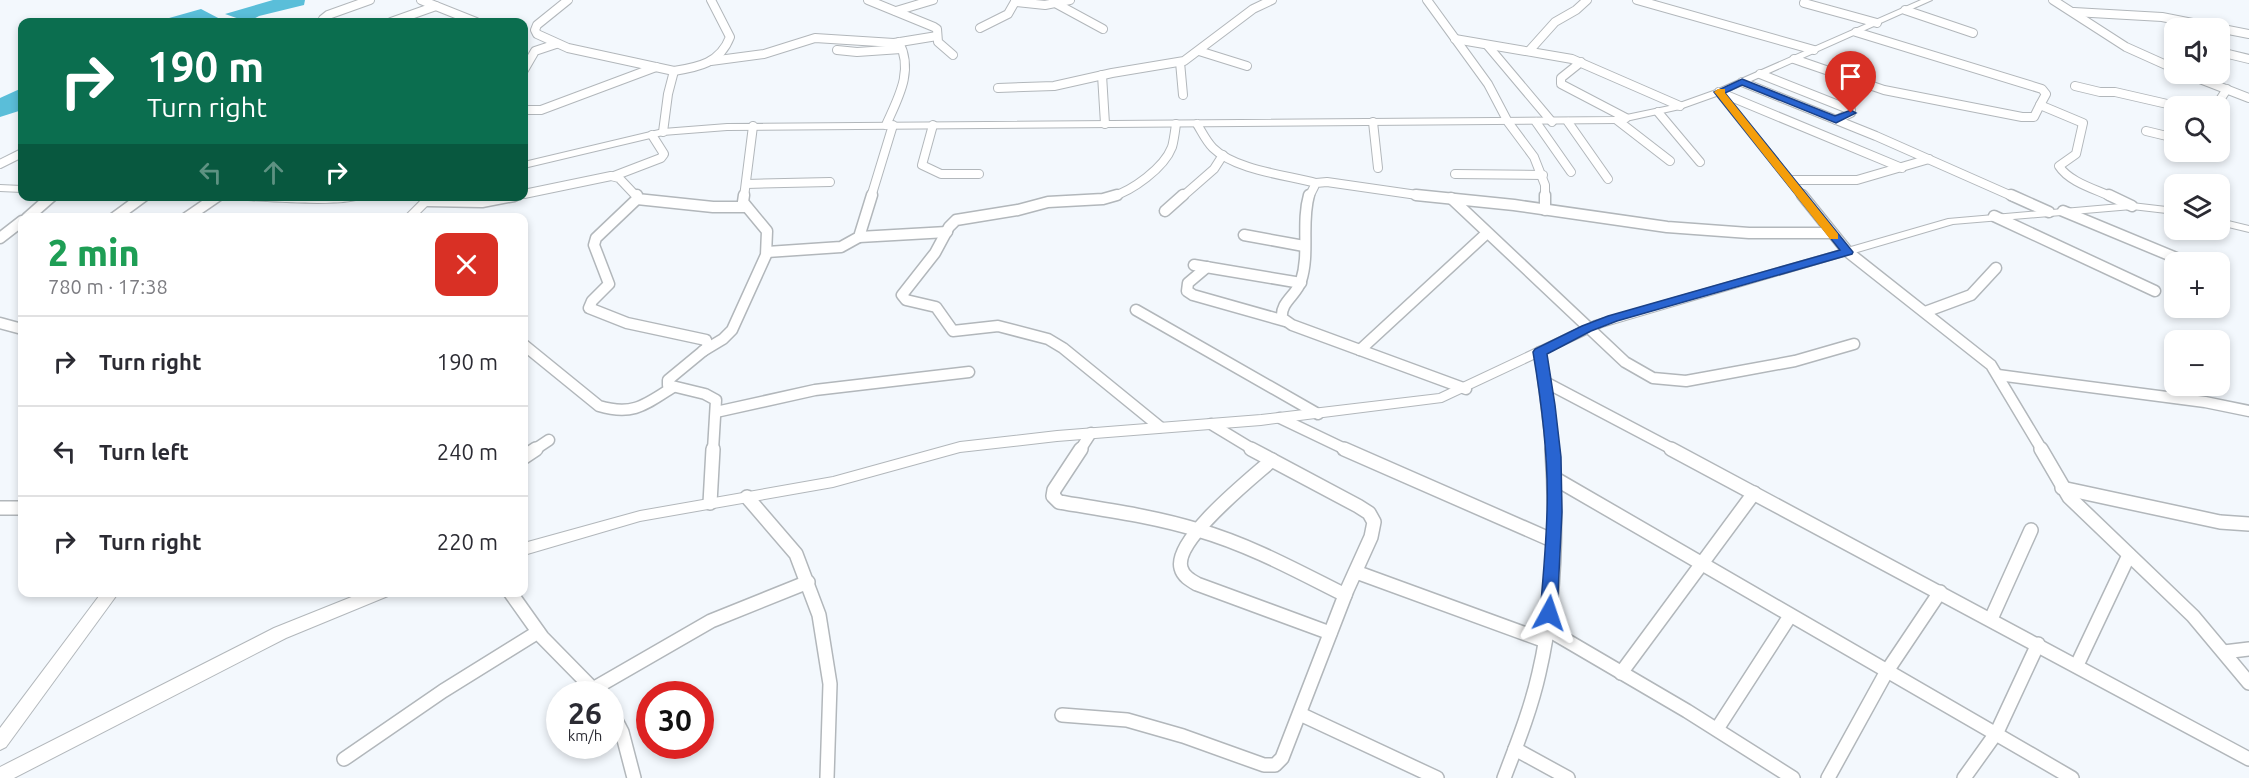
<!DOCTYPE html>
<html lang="en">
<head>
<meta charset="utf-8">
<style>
  body { margin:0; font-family:Ubuntu,sans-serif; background:#f7f7f7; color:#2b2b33; height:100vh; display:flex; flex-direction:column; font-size:22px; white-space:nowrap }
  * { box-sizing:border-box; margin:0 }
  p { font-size:20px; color:#7c7c81 }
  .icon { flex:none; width:33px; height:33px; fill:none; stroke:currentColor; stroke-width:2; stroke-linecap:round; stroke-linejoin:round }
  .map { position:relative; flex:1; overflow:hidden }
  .side { position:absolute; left:18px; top:213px; width:510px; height:384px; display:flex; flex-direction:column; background:#fff; border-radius:12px; box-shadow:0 3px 9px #0003 }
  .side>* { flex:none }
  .guide { position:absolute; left:18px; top:18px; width:510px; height:183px; border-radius:12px; box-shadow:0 3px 9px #0003; background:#0b6e4f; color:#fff; overflow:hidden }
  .tools { position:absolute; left:2164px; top:18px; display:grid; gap:12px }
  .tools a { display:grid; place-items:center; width:66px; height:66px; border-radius:12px; background:#fff; box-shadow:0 3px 9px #0003; font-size:30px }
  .speed { position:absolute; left:546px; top:681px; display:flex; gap:12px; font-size:30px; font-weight:700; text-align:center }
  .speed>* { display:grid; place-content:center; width:78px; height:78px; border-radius:50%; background:#fff; box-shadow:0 3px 9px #0003; line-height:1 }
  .speed small { font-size:15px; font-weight:400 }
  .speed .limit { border:9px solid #d22; background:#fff; color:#111 }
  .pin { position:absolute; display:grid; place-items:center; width:51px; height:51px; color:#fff; margin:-62px -26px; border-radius:50% 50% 50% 0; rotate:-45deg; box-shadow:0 0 6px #0007 }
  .pin .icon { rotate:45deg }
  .me { position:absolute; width:66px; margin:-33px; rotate:5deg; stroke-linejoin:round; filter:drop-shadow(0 0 4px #0008) }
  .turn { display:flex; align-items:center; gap:21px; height:126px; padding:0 30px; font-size:27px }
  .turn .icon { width:78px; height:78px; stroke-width:2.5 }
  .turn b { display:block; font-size:42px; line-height:51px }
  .lanes { display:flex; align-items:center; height:57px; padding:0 30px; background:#0003; justify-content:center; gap:30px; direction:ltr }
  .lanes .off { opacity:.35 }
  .round { display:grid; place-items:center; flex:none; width:63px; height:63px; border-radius:12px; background:#f7f7f7 }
  .overview { display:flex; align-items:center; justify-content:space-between; height:102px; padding:0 30px }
  h1 { font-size:36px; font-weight:800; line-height:45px; color:#1e9e55 }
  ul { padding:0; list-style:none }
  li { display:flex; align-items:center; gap:18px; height:90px; padding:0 30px; border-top:2px solid #e1e1e2 }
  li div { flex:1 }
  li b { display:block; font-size:22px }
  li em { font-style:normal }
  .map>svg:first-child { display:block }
  .water { fill:#5abed9 }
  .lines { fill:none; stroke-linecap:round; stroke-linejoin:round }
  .minor-far2-casing { stroke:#b2b7bb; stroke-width:10 }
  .minor-far1-casing { stroke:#b2b7bb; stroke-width:13 }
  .minor-casing { stroke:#b2b7bb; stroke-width:16 }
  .tertiary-casing { stroke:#b2b7bb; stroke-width:2 }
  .minor-far2 { stroke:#fff; stroke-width:8 }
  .minor-far1 { stroke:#fff; stroke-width:10 }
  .minor { stroke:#fff; stroke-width:13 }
  .tertiary { fill:#fff; fill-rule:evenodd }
  .route { fill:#2864d1; stroke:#1a4188; stroke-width:1.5 }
  .slow { fill:#f59e0b }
</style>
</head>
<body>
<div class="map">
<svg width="2249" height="778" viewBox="0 0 2249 778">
  <rect width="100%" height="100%" fill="#f3f8fd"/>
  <g class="water">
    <path d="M273 0H305L304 5 259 16 248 22 225 14Z"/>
    <path d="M201 9 222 20 219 22H155Z"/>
    <path d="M22 88V110L0 117V98Z"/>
  </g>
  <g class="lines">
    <g class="minor-far2-casing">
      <g id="minor-far2">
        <path d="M421 0 476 22"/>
        <path d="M568 0 537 25 535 30 537 34 568 48 674 71 668 94 663 132"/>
        <path d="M868 0 934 27 937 29 938 42 953 55"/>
        <path d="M1427 0 1488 84 1508 122 1534 157 1545 185V197"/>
        <path d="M1637 0 1814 50"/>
        <path d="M2053 0 2126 47 2175 69"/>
        <path d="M1015 2 1045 5 1070 0"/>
        <path d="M1804 3 1877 23"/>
        <path d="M1057 4 1103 29"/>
        <path d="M1905 10 1973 33"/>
        <path d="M896 11 933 0"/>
        <path d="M2074 12 2162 17 2249 34"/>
        <path d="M327 22 323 19 328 15 370 0"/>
        <path d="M391 22 436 6"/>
        <path d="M980 28 1008 14 1016 0"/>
        <path d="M1856 32 2042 89 2046 94 2040 105 2083 123 2076 154 2059 166C2069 182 2095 189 2112 197"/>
        <path d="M1455 39 1572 59 1680 106"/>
        <path d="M1488 46 1552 122"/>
        <path d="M837 50 857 52 901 49"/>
        <path d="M1199 51 1247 66"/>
        <path d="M1529 51 1555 22 1576 10 1587 0"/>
        <path d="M2220 52 2249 59"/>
        <path d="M1794 59 1884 90 2022 117H2034L2040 105"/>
        <path d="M711 61 764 54 815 38 894 43 937 36"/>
        <path d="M1180 62 1183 95"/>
        <path d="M1581 62 1561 78V84L1626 118"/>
        <path d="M524 70 535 51 556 44"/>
        <path d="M674 71C699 67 720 63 730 37L711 0"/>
        <path d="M1760 74 1851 110V113L1836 120"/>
        <path d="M2187 74 2249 98"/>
        <path d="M1102 75 1105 124"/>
        <path d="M1742 82 1876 136 2014 197"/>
        <path d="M2075 86 2100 92H2115L2176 106"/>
        <path d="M998 88 1054 86 1112 73 1184 61 1253 9 1272 0"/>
        <path d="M1719 92 1803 197"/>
        <path d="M1719 92 1902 168"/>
        <path d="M2216 106 2227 89"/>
        <path d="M524 110H541L656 67"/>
        <path d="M1658 112 1700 162"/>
        <path d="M1617 120 1670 161"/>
        <path d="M1373 122 1378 168"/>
        <path d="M1536 122 1571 172"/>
        <path d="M1568 122 1608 179"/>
        <path d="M1197 124C1202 132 1206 141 1213 148 1235 170 1286 175 1316 183"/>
        <path d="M886 125C898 98 914 71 899 42"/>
        <path d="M933 125 922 165 941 174H979"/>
        <path d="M2146 131 2175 138"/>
        <path d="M0 164 22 153"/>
        <path d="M1455 174 1543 175"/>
        <path d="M614 176 661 158 664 154 652 135"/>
        <path d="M1790 180H1857L1929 159"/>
        <path d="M746 184 830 182"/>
        <path d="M524 194 611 176 619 178 637 197"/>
        <path d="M510 197 514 196"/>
        <path d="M744 197 753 126"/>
        <path d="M871 197 893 125"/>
        <path d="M1111 197C1132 191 1164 168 1172 147 1174 140 1175 131 1176 124"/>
        <path d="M1182 197 1214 169 1223 155"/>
        <path d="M1309 197 1316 183 1327 182 1431 197"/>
      </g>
    </g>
    <g class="minor-far1-casing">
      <g id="minor-far1">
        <path d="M637 195V199L596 238 594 245 609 284 592 301 589 308 627 323 706 340 708 347 668 380V385L705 394 716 400 713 450"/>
        <path d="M1117 195 1103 199 1048 202 1018 210 956 220 949 227 935 253 902 295 906 300 936 307 953 331 998 326 1048 339 1063 348 1160 427"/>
        <path d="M1309 195C1301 223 1310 253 1301 281 1297 295 1280 302 1282 318L1292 325 1466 389"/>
        <path d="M1416 195 1514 205 1667 227 1749 233H1832"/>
        <path d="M1545 195V210"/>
        <path d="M1802 195 1848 252 1991 365 2042 450"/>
        <path d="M2011 195 2049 212"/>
        <path d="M2109 195 2132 206"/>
        <path d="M1451 198 1625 362 1653 378 1686 381 1795 361 1854 344"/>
        <path d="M637 199 713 207H745"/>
        <path d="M428 201 482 202 514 196"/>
        <path d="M1165 211 1183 195"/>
        <path d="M2063 211 2186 262"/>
        <path d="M1994 216 2155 291"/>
        <path d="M27 218 52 196"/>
        <path d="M114 218 144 196"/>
        <path d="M186 218 218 196"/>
        <path d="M1244 235 1304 246"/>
        <path d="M859 237 947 232"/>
        <path d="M0 238 22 221"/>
        <path d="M767 252 841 247 859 237 872 195"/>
        <path d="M1194 265 1301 283"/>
        <path d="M1207 267 1188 283 1187 291 1193 295 1285 321"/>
        <path d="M1136 310 1318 414"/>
        <path d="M1925 312 1971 295 1996 268"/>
        <path d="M0 323 22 329"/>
        <path d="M524 345 599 406C633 416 645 405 673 387"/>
        <path d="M1360 350 1487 233"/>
        <path d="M703 351 723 339 732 330 766 255 767 231 743 202 744 195"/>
        <path d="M1540 352 1552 450"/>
        <path d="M1998 375 2205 402 2249 411"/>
        <path d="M1545 382 1674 450"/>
        <path d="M716 412 815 390 969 372"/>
        <path d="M1280 418 1347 450"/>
        <path d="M1211 424 1254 450"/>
        <path d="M534 450 549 440"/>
        <path d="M1080 450 1091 433"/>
      </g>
    </g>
    <g class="minor-casing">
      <g id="minor">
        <path d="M1081 449 1054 490 1053 496 1059 502C1106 510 1153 516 1198 530 1250 545 1297 571 1345 595"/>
        <path d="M1344 449 1554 541"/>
        <path d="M1671 449 2249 759"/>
        <path d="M2041 449 2069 497 2193 616 2249 683"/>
        <path d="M524 457 536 449"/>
        <path d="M1272 460C1252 478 1173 540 1181 568 1183 576 1190 580 1197 584L1330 633"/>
        <path d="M1554 478 2072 778"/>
        <path d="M2062 488 2220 522 2249 524"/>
        <path d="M747 497 796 554 819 615 830 684 827 778"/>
        <path d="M710 503 713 449"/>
        <path d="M0 508H22"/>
        <path d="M1356 572 1545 641"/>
        <path d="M510 592 542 637 598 694"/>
        <path d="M1991 619 2031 530"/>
        <path d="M1547 629 1687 711 1793 778"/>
        <path d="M2224 652 2249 649"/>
        <path d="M2077 665 2129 555"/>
        <path d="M1621 673 1754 493"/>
        <path d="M593 689 711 621 808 582"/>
        <path d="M610 709 622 732 634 778"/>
        <path d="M1300 714 1437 778"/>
        <path d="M1062 715 1127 720 1183 736 1264 765H1275L1282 758 1347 590 1371 537 1374 522 1369 513 1358 506 1251 449"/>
        <path d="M1717 729 1790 616"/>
        <path d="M1515 749 1568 778"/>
        <path d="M344 759 443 691 538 632"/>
        <path d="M1504 778C1517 744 1531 709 1539 673 1556 601 1557 523 1552 449"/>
        <path d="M1828 778 1887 671 1940 592"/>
        <path d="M1964 778 1997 732 2038 644"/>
      </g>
    </g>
    <g class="tertiary-casing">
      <g id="tertiary">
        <path d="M1921 0H1932L1722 94 1680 109 1617 123 727 130 663 135 524 168V162L663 129 727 124 1617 117 1674 105 1716 90Z"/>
        <path d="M0 185 22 186V192L0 191Z"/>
        <path d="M226 196H367C349 209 258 200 231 199Z"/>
        <path d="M425 196H437L415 218H403Z"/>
        <path d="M2132 203 2175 208V214L2132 209 1953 224 1602 327 1442 402 1261 425 1057 441 960 452 833 487 640 521 524 555V543L640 511 833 477 960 442 1057 431 1261 415 1439 394 1594 321 1948 219Z"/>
        <path d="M2220 219 2249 226V232L2220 225Z"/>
        <path d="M102 592H119L6 747 0 750V728Z"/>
        <path d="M364 592H390L388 596 286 638 14 778H0V767L274 628Z"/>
      </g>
    </g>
    <use href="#minor-far2" class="minor-far2"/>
    <use href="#minor-far1" class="minor-far1"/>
    <use href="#minor" class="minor"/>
    <use href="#tertiary" class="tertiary"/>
  </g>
  <path class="route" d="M1742 79 1835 116 1851 110 1856 113 1836 123 1742 85 1725 93 1853 252 1852 254 1617 321 1591 331 1547 354 1555 405 1561 457 1562 512 1557 613 1555 618 1549 619 1543 618 1540 613C1543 580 1546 546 1547 512 1549 459 1542 405 1533 352L1535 349 1582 326 1608 316 1840 250 1714 92Z"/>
  <path class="slow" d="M1718 89H1725V93L1838 234V239H1830L1716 94 1714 92Z"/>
</svg>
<div class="tools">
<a><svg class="icon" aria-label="sound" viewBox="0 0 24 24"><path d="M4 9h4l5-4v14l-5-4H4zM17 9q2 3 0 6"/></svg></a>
<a><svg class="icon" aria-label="search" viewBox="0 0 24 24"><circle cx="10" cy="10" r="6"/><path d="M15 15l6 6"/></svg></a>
<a><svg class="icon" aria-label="layers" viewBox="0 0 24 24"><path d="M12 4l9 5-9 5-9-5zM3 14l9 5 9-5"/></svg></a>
<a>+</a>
<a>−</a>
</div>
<div class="speed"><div>26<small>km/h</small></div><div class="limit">30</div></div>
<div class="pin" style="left:1851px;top:113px;background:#d93025"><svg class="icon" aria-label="arrive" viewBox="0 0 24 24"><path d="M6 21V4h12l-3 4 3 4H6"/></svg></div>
<svg class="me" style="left:1549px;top:613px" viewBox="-20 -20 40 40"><path d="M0-17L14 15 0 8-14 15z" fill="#2864d1" stroke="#fff" stroke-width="4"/></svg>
<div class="guide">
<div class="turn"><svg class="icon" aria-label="right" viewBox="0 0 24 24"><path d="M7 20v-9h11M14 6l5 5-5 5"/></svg><div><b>190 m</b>Turn right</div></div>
<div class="lanes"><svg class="icon off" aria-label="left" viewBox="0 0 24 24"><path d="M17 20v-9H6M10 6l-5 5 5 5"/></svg><svg class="icon off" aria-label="ahead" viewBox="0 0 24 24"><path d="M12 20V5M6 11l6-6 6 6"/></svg><svg class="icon" aria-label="right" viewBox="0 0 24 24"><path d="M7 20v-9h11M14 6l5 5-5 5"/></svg></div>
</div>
<section class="side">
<div class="overview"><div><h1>2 min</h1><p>780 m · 17:38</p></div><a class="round" style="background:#d93025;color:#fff"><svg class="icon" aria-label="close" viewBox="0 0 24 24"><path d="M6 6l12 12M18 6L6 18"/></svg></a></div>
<ul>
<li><svg class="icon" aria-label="right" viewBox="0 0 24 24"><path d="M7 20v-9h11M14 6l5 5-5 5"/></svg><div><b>Turn right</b></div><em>190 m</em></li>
<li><svg class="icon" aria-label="left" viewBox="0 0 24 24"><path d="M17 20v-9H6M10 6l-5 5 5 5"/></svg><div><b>Turn left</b></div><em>240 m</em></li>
<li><svg class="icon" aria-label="right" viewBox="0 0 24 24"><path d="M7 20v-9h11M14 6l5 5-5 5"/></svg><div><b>Turn right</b></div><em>220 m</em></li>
</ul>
</section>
</div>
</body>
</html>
